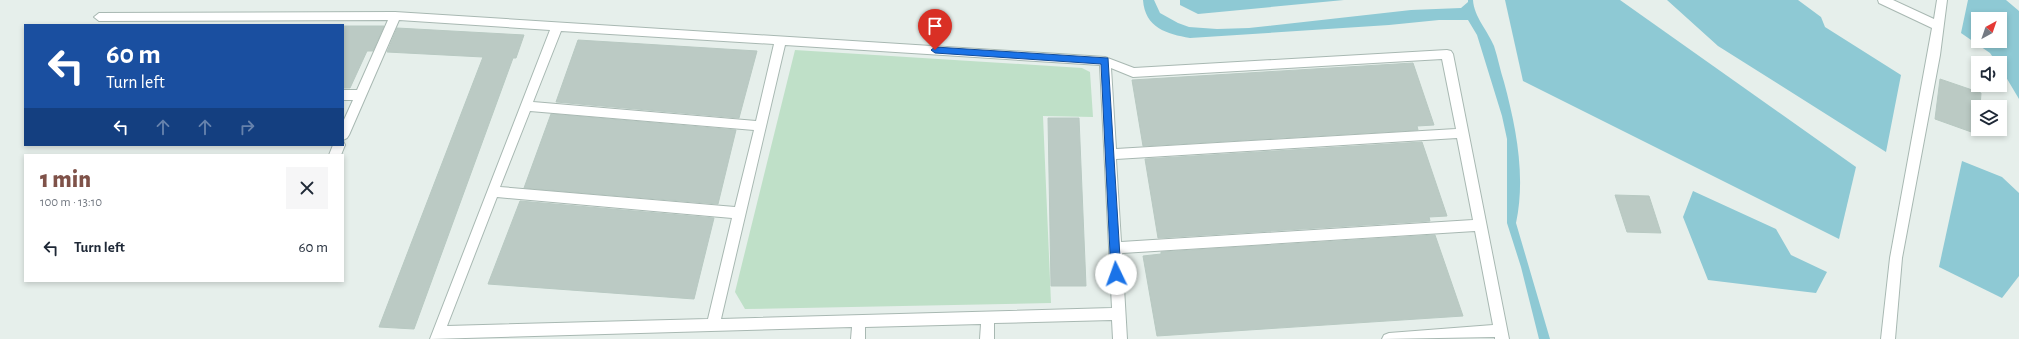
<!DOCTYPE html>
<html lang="en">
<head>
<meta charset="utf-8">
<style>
  body { margin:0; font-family:"Alegreya Sans",sans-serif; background:#f6f6f7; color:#1f2937; height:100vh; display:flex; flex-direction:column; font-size:15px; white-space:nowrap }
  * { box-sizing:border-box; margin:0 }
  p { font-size:13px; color:#747a83 }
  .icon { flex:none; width:22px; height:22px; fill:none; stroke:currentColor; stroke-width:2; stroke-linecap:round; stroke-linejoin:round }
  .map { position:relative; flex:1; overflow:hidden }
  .drawer { position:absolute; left:24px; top:154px; width:320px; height:128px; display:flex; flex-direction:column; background:#fff; border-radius:0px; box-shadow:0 2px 6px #0003 }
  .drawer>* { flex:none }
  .banner { position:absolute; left:24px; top:24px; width:320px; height:122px; border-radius:0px; box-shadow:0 2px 6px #0003; background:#1a4fa0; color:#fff; overflow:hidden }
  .needle { width:26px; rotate:40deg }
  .fabs { position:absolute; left:1971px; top:12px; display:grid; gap:8px }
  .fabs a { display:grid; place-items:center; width:36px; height:36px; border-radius:0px; background:#fff; box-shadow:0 2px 6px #0003; font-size:20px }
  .pin { position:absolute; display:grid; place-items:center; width:34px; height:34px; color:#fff; margin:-41px -17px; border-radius:50% 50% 50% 0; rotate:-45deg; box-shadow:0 0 4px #0007 }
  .pin .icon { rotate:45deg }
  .me { position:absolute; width:44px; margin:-22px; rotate:357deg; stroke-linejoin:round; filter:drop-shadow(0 0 3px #0008) }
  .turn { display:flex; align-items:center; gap:14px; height:84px; padding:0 16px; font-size:18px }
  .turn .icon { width:52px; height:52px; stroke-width:2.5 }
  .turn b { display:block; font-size:28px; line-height:34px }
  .lanes { display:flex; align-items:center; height:38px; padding:0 16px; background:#0003; justify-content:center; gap:20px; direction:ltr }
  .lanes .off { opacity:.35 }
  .round { display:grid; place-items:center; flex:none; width:42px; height:42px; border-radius:0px; background:#f6f6f7 }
  .headline { display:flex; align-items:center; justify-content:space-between; height:68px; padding:0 16px }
  h1 { font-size:24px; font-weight:800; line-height:30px; color:#7f5249 }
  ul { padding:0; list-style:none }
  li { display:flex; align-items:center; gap:12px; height:52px; padding:0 16px }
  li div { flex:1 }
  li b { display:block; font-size:15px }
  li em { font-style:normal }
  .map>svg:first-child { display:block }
  .green { fill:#bfe0c8 }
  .water { fill:#8ec9d4; fill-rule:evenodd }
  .building { fill:#bbcac4; stroke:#b8c9c2 }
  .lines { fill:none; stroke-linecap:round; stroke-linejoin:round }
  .minor-casing { stroke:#a8b8b2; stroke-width:2 }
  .minor { fill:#fff; fill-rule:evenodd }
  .route { fill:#1a73e8; stroke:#114b97 }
</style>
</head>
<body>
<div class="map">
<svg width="2019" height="339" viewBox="0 0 2019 339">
  <rect width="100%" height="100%" fill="#e6efeb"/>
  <path class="green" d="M795 50 1082 68 1090 72 1093 117 1043 116 1051 303 745 309 735 292Z"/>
  <g class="water">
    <path d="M1143 0H1154L1160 13 1178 23 1189 27 1217 29 1249 28 1411 10 1461 8 1468 2V0H1473C1474 17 1488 31 1494 46 1498 58 1500 70 1504 82 1516 127 1526 176 1516 223L1550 339H1539L1521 267 1507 223V139L1502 116 1477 35 1468 20H1439L1389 25 1190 38C1167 34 1145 28 1143 0Z"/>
    <path d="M1180 0H1344L1198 14 1180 5Z"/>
    <path d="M1505 0H1620L1856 167 1839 239 1523 81Z"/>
    <path d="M1667 0H1798L1821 17 1825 27 1901 75 1886 152 1718 46Z"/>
    <path d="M1968 0H2006L2019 11V99L2000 67V63H1997L1990 53 1961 33ZM1978 19H2000V41H1978Z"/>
    <path d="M1962 161 2002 177 2019 193V276L2002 298 1939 267Z"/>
    <path d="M1693 191 1776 229 1791 255 1827 272 1816 293 1708 280 1683 217Z"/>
  </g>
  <g class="building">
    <path d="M343 26H384L373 51H367L350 88H343Z"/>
    <path d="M397 28 524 35 516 58H513L414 329 379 327 483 57 387 52Z"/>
    <path d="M578 40 757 51 739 118 556 102Z"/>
    <path d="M1413 63 1434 125 1417 126 1418 130 1143 146 1132 80Z"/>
    <path d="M1940 79 1981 93 1980 107H1978L1977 134 1935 119Z"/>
    <path d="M551 114 736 130 718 204 524 188Z"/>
    <path d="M1048 118H1079L1086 286H1051Z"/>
    <path d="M1422 142 1447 216 1429 217 1430 221 1158 238 1145 159Z"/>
    <path d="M1615 195 1649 196 1661 233 1627 232Z"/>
    <path d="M520 201 714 218 694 299 488 284Z"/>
    <path d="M1435 235 1463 316 1157 336 1143 256 1161 254V252Z"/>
  </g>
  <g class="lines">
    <g class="minor-casing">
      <g id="minor">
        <path d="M1878 0H1893L1934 19 1937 0H1947L1940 55 1902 258 1895 339H1881L1890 258 1932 28 1879 3Z"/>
        <path d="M395 12 1105 57 1134 68 1447 50 1451 51 1453 54 1509 339H1495V337L1382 339 1384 335 1389 333 1493 325 1475 231 1122 253 1127 339H1113L1112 320 994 323V339H980L981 324 865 327V339H851L852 327 430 339 550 30 399 20 349 135 347 138 343 140V122L353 100H343V90H357L388 20 99 21 94 17 99 13ZM561 31 774 44 756 121 533 102ZM785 45 1100 65 1112 308 721 319ZM1442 59 1456 129 1116 149 1111 68 1133 77ZM530 111 754 130 735 207 500 187ZM1457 138 1473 220 1121 242 1116 159ZM497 197 732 218 708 319 447 326Z"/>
        <path d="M343 141 345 145 341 155H329L333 145H343Z"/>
      </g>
    </g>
    <use href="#minor" class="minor"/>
  </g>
  <path class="route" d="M935 47 1108 58 1121 274 1120 278H1113L1111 274 1101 64 935 53 931 50Z"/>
</svg>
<div class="fabs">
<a><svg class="needle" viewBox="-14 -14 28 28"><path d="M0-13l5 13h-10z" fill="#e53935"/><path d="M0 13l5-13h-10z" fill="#747a83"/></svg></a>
<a><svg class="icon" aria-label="sound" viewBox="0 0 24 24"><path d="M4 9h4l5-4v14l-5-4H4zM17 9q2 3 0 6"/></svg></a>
<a><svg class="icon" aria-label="layers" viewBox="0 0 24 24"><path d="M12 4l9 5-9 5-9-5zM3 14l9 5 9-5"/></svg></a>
</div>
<div class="pin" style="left:935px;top:50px;background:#d93025"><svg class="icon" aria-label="arrive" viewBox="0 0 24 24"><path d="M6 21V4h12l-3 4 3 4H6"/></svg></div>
<svg class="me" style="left:1116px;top:274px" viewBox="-20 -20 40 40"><circle r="19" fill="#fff"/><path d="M0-13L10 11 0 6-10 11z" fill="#1a73e8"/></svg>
<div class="banner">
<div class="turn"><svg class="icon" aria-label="left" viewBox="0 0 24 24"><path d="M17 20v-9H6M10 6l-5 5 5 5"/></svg><div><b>60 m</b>Turn left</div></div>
<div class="lanes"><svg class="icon" aria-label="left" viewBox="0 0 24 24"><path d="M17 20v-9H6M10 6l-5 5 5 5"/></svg><svg class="icon off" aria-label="ahead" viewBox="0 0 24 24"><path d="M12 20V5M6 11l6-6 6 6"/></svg><svg class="icon off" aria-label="ahead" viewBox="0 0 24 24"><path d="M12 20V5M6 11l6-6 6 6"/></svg><svg class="icon off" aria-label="right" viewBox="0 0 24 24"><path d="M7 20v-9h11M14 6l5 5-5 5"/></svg></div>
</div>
<section class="drawer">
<div class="headline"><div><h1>1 min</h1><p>100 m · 13:10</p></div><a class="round"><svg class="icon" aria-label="close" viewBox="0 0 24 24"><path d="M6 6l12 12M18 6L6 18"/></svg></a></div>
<ul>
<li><svg class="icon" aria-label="left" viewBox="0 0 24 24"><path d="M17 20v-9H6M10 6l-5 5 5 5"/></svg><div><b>Turn left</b></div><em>60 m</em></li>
</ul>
</section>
</div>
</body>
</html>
